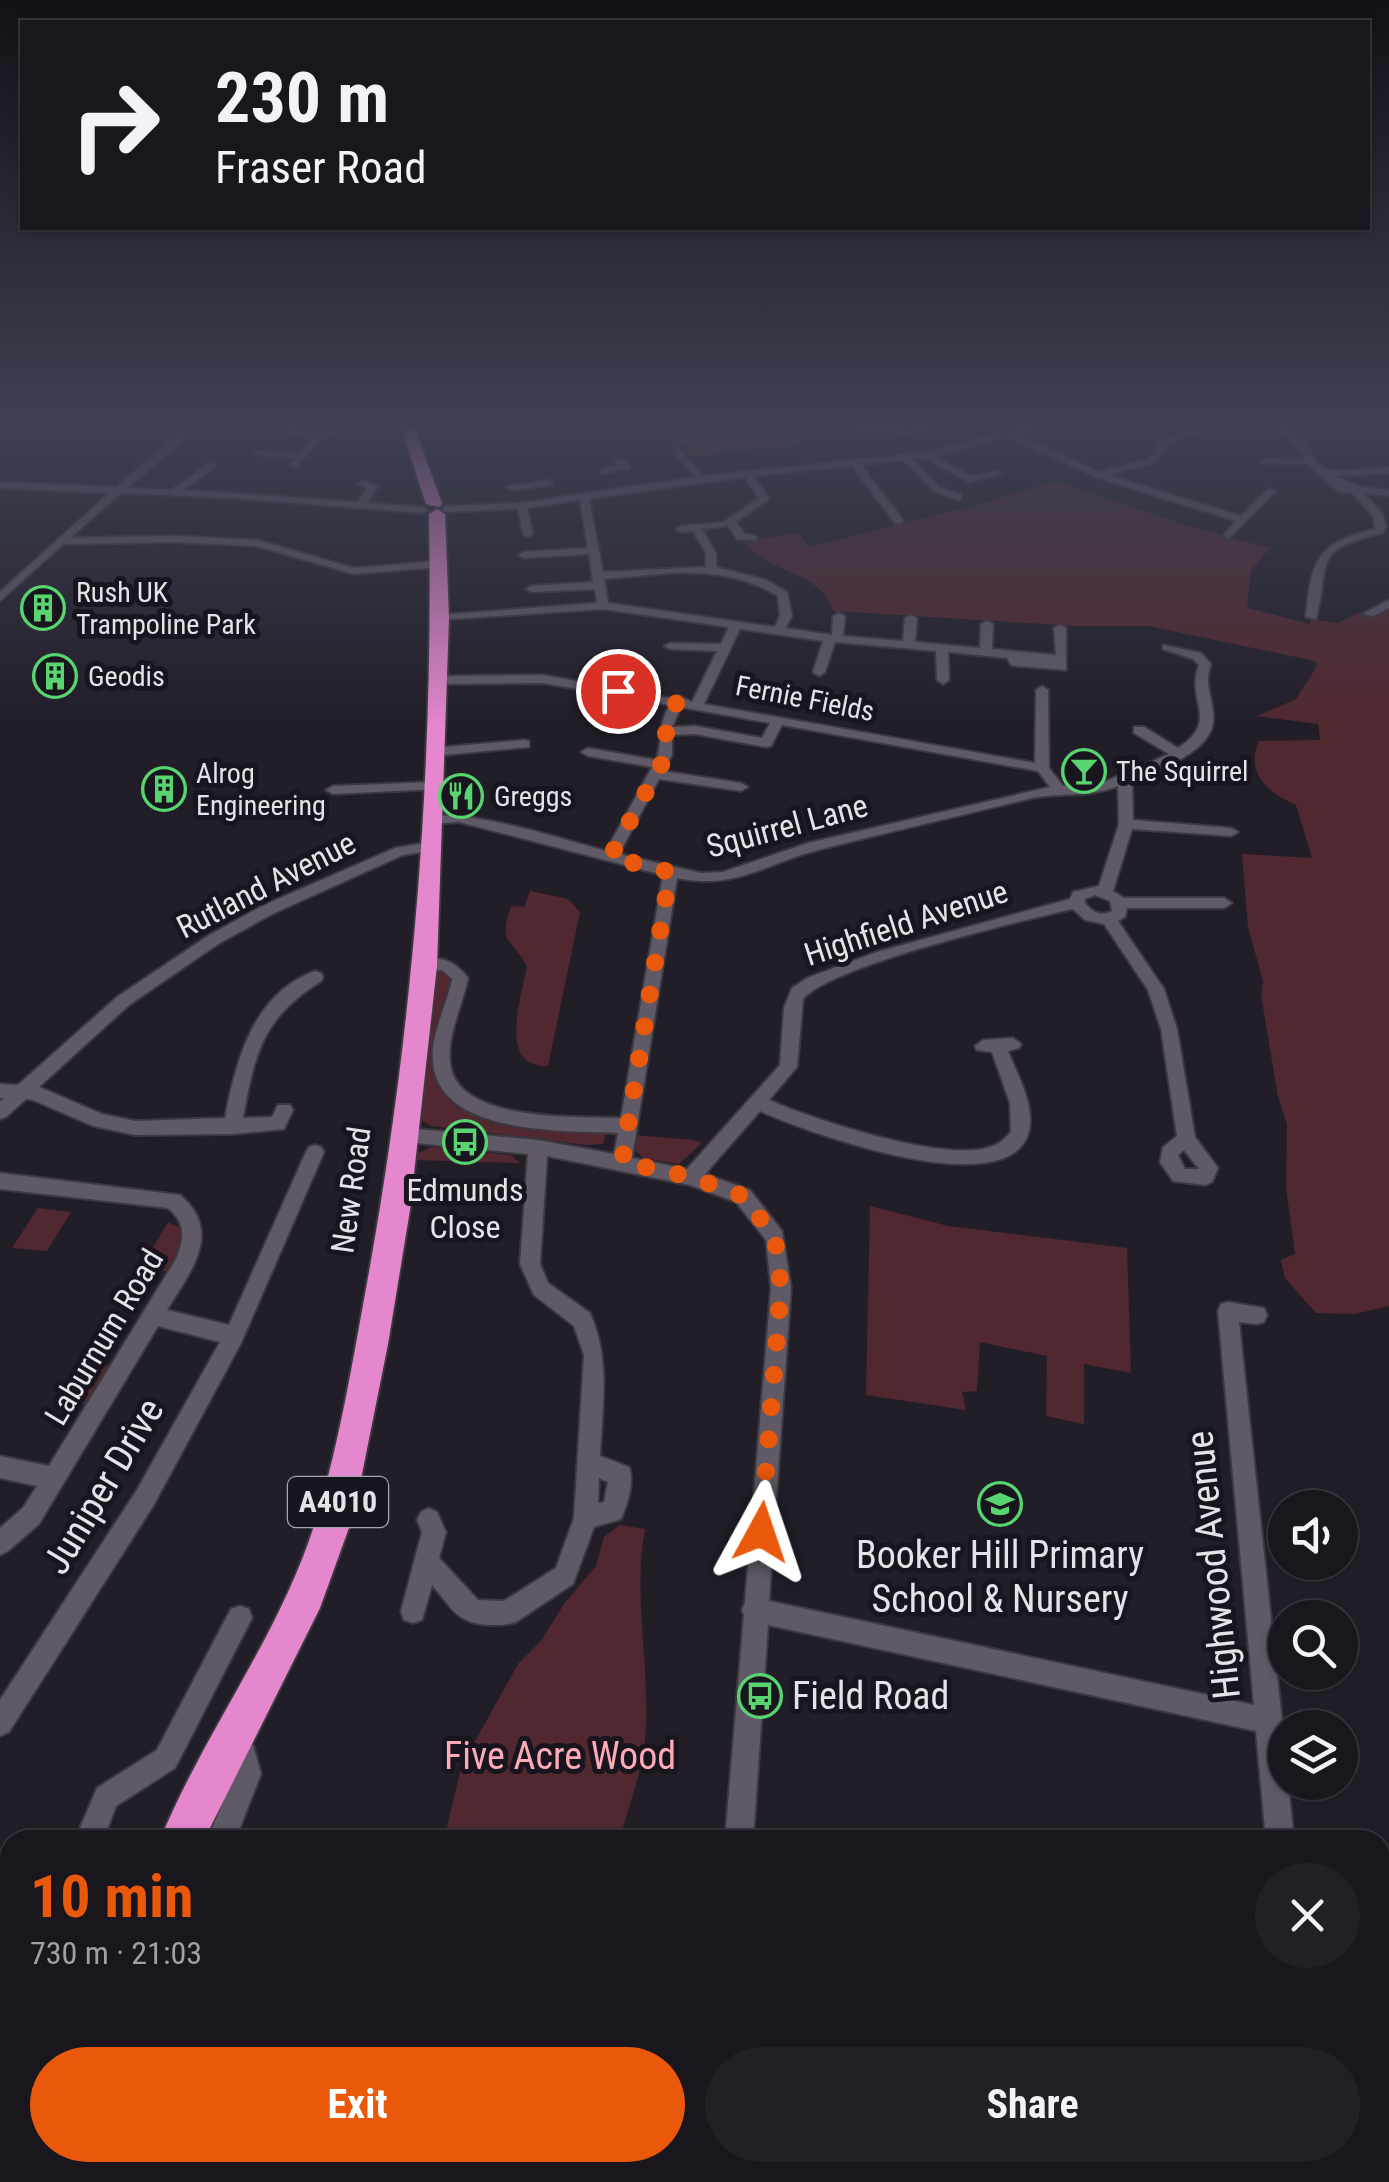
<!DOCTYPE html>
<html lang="en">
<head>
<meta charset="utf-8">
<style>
  body { margin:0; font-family:"Roboto Condensed",sans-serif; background:#231f27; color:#f1f3f6; height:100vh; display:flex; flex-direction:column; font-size:38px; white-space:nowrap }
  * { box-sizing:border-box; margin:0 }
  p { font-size:32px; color:#9f9fa4 }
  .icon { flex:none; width:55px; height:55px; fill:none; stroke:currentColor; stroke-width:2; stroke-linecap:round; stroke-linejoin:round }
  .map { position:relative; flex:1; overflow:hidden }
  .panel { position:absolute; left:0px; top:1830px; width:1390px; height:352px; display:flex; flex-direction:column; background:#1a161e; border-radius:30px 30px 0 0; box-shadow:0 2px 8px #0004,0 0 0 2px #38353c }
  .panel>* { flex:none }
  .banner { position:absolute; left:20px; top:20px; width:1350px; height:210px; border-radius:0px; box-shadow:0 2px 8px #0004,0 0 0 2px #38353c; background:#1a161e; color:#f1f3f6; overflow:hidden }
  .controls { position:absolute; left:1268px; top:1490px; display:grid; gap:20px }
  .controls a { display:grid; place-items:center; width:90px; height:90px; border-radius:50%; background:#1a161e; box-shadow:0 2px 8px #0004,0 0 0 2px #38353c; font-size:50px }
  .pin { position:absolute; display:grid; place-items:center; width:85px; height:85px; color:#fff; margin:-42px; border:5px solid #fff; border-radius:50%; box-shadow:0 2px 10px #0007 }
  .me { position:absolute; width:110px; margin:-55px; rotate:5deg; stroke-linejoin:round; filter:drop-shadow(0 0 8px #0008) }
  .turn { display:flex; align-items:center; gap:35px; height:210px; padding:0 30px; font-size:45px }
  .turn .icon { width:130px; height:130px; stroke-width:2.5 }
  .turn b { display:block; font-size:70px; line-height:85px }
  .round { display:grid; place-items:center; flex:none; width:105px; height:105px; border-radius:52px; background:#231f27 }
  .head { display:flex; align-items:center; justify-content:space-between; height:170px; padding:0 30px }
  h1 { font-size:60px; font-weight:700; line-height:75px; color:#ea580c }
  .cta { display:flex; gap:20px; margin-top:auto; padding:20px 30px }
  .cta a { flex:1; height:115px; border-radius:60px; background:#ea580c; color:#fff; font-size:40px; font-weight:700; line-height:115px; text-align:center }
  .cta a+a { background:#231f27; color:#f1f3f6 }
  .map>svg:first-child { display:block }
  .green { fill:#512830 }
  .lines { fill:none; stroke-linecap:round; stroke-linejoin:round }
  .minor-casing { stroke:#3c3840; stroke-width:4 }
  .highway-casing { stroke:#3c3840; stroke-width:4 }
  .minor { fill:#5f5a66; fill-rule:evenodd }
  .highway { fill:#e487cc; fill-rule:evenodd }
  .route { stroke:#ea580c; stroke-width:18; stroke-dasharray:0 32.4 }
  .labels { text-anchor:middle; stroke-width:10; stroke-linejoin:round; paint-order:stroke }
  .far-poi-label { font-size:28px; fill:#e5e2e9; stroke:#19151e; text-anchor:start }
  .far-street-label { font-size:28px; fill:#e5e2e9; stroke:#19151e }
  .shield { fill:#19151e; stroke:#a8a4ac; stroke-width:2.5 }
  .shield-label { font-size:30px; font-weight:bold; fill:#e5e2e9 }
  .street-label { font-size:32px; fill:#e5e2e9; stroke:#19151e }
  .poi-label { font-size:32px; fill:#e5e2e9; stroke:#19151e }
  .near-street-label { font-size:38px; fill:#e5e2e9; stroke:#19151e }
  .near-poi-label { font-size:38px; fill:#e5e2e9; stroke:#19151e }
  .near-park-label { font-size:38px; fill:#feaab8; stroke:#19151e }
</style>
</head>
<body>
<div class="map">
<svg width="1389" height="2182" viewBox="0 0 1389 2182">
  <rect width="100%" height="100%" fill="#221e28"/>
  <g class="green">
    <path d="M654 430 771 436 773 432 818 436 788 447 689 456 685 452 688 445 670 443Z"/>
    <path d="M1054 481 1185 525 1270 548 1251 571 1247 608 1310 624V619L1337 623 1363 611 1389 607V1306L1355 1314 1316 1313 1285 1278 1281 1260 1295 1254 1286 1187 1287 1124 1278 1097 1261 995 1263 981 1248 927 1242 854 1312 858 1296 805C1268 793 1245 773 1259 741L1320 740 1318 724 1257 716 1296 699 1317 666 1315 661 1149 626H1075L833 611C819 568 769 576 743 541L798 533 810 547 982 504Z"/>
    <path d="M530 891 568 899 580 912 548 1066C496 1068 522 996 527 966 511 937 498 945 511 906L524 907Z"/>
    <path d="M441 967 453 977 432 1065C436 1079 444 1097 456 1106 487 1128 568 1125 607 1129L603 1144 587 1145 431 1126 417 1118 437 969Z"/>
    <path d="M634 1135 694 1140 702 1143 679 1164 643 1158 630 1145Z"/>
    <path d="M432 1147 511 1155 520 1163 412 1160 413 1155Z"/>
    <path d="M870 1206 948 1226 1127 1248 1131 1373 1084 1364V1424L1046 1416 1047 1356 980 1342 977 1391 962 1392 966 1410 866 1395Z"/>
    <path d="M38 1208 71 1212 47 1251 12 1248Z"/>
    <path d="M168 1222 183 1229 184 1245 169 1272 141 1268Z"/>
    <path d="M86 1361 115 1367 91 1406 64 1401Z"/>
    <path d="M620 1525 645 1529C633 1594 649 1662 646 1728 644 1767 630 1803 619 1840H444L460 1772 469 1752 518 1664 541 1641 564 1604 596 1566 604 1537Z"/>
    <path d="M374 2173 551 2172V2173L549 2182H440Z"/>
  </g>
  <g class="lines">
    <g class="minor-casing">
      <g id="minor">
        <path d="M197 421H206L127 488 172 490 211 462 216 465 214 467 184 490 358 502 367 488 358 484 363 481 378 486 367 503 422 507 427 510 422 513 232 498 121 493 70 538 173 536 257 540 354 568 438 561 443 564 438 567 354 574 256 546 173 542 63 544 0 601V592L109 493 0 488V482L116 487Z"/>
        <path d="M233 421H283L302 432 317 434 348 421H360L321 439 295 468 290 465 295 459 254 454 259 451 299 454 312 439 296 436 281 426Z"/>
        <path d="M730 421H773L774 423 770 426Z"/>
        <path d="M814 421 911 428 945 421H962L911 434 790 425 786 422Z"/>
        <path d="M1044 421H1058L1017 434 1099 472 1149 459 1161 440 1218 421H1231L1167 444 1155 463 1108 475 1241 516 1268 489 1276 491 1229 538 1224 535 1236 521 1095 477 1007 436 935 456 970 476 999 471 1001 473 969 482 925 458 913 459 939 487 961 495V499L958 500 933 491 904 460 861 465 904 521 899 524 895 523 852 466 754 476 769 499 736 522 744 534 756 536V540L737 539 725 521 759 498 745 477 589 499 603 572 706 567V553L693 531 681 532 676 529 681 526 726 522V526L702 529 716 553V567L766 580 787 592 792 616 785 628 832 635 833 616 839 613 845 616 843 636 903 641 905 618 911 615 917 618 915 642 980 648 981 624 987 621 993 624 992 649 1056 655 1054 628 1060 625 1066 628V670L1015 666 1011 665 1007 658 948 652 949 680 943 684 937 680 936 651 835 642 825 672 819 676 813 672 823 641 740 629 704 704 1035 763 1036 690 1042 686 1048 690 1049 768 1063 786 1104 782 1169 754 1134 733V727H1144L1178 748C1221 720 1185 701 1199 665L1193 659 1163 649V645L1201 653 1211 664C1204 682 1211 693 1213 712 1219 751 1160 769 1132 780L1133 820 1231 828 1238 832 1231 836 1132 829 1113 891 1124 898H1224L1232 903 1224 908H1127L1125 917 1118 921 1164 989 1177 1029 1195 1137 1218 1168 1212 1182 1205 1185 1173 1181 1160 1162 1163 1147 1177 1136 1161 1029 1148 990 1104 924 1085 920 1073 909C1023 920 830 966 803 999L797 1067 769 1100C812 1119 959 1169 999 1143 1004 1140 1007 1136 1011 1132L1010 1103 992 1052 977 1050 975 1046 983 1040 1013 1038 1021 1044 1019 1048 1008 1051C1017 1074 1035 1105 1029 1131 1010 1207 804 1131 760 1111L705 1174 750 1190 782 1231 791 1288 769 1601 1254 1705 1218 1311 1221 1304 1228 1302 1264 1308 1267 1315 1264 1322 1257 1324 1239 1322 1282 1721 1285 1782H1288L1294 1840H1266L1256 1731 768 1625 753 1840H725L744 1615 742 1610 745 1602 771 1288 766 1240 736 1202 690 1185 547 1156 540 1264 548 1283 590 1313C611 1360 602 1407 600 1456L629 1467C635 1482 627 1505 621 1519L594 1527 573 1584 516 1622C507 1625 501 1625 491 1625 457 1624 453 1609 432 1585L422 1620 413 1623 404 1620 401 1611 422 1532 417 1520 421 1512 429 1508 437 1512 446 1532 439 1558 478 1600 504 1601 556 1568 574 1518 584 1355 574 1326 534 1295 520 1264 528 1154 406 1142 400 1140 397 1135 400 1130 406 1128 538 1140 614 1154 618 1133C565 1130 439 1136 433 1062 430 1035 447 1006 452 979L442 970 425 972 417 966C436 951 455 961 468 978 463 1004 447 1035 450 1062 455 1123 576 1116 621 1118L663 875 459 822 431 824 424 820C450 802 571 842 606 851L652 767 588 756 581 752 588 748 656 760C664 739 656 728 670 705L543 683 437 684 431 680 437 676 543 675 674 699 679 696 692 702 717 651 670 649 664 646 670 643 721 644 729 627 603 609 436 620V616L440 615 597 603 595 589 531 592 526 589 531 586 593 582 589 554 524 558 519 555 524 552 588 548 580 500 527 508 533 534 528 537 523 534 518 509 446 512 441 509 446 506 522 503 694 477 672 450 677 447 703 476 927 452ZM670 573C710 572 743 575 778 596L780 616 775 627 608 603 604 579ZM681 707 770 723 762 738 695 726 672 727ZM782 725 1038 771 1050 787 808 843 723 872 701 873 619 854 659 779 741 791 748 787 741 783 663 771 672 755V735L695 734 766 747 771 746ZM1118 786 1119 824 1099 886 1073 892 1070 899 877 952 807 978 792 988 784 1008 780 1065 687 1169 632 1158 677 878C736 890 764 864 818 850 888 832 958 816 1028 799 1056 792 1091 798 1118 786ZM1095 895 1110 901 1112 911C1101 917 1092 912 1085 903V899ZM1184 1150 1199 1169H1185L1178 1155ZM599 1478 608 1482 604 1502 598 1503Z"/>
        <path d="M1256 421C1274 421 1295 427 1306 443 1313 453 1313 462 1325 468 1337 474 1374 468 1389 467V473L1336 476 1360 487 1389 490V496L1363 493 1382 513 1386 526 1383 533C1310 550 1331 561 1316 619L1306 617C1311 561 1317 542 1375 529L1373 516 1352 493 1339 492 1307 464H1263L1261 462 1266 459 1304 458C1295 434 1276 431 1256 421Z"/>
        <path d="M1320 421H1333L1334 423 1330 426Z"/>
        <path d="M620 459 629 464V468L604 474 599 471 618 465 615 462Z"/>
        <path d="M548 480 553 483 551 485 512 490 507 487Z"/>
        <path d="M1389 600V608L1373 616 1363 614Z"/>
        <path d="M524 740 529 741V747L433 756 426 752 433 748Z"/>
        <path d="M433 782 438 783V789L333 794 326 790 333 786Z"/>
        <path d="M431 842 438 847 436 850 403 855 272 914 218 944 129 1005 39 1087 102 1114 135 1121 225 1118C236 1060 253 994 315 971L321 973 323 977 321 981C262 1019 255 1052 243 1118L272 1117 278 1105H290L293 1110 284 1129 232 1134 135 1135 93 1126 33 1100 26 1099 6 1117 0 1119V1101L4 1098H0V1084L18 1085 117 997 208 936 262 906 395 848Z"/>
        <path d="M315 1145 321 1147 324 1152 241 1343 153 1506 9 1732 0 1736V1700L137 1490 220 1342 158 1326 39 1524 8 1551 0 1555V1528L23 1508 37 1486 0 1478V1456L49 1466 176 1259C184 1238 187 1224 168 1208L0 1189V1173L180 1195C224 1232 190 1272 167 1310L229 1325 306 1152 309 1147Z"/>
        <path d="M240 1606 249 1609 252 1618 175 1768 116 1806 103 1840H75L97 1788 157 1750 231 1609Z"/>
        <path d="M230 1736 253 1745 261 1774 235 1840H207L235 1774 233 1763 221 1758 217 1749 221 1740Z"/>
        <path d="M10 1948V1985L4 1988 0 1986V1952Z"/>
        <path d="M43 2172H75L71 2182H39Z"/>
        <path d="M695 2172H727L726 2182H694Z"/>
        <path d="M989 2172H1021L1022 2182H990Z"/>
        <path d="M1296 2172H1328L1329 2182H1297Z"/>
      </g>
    </g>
    <g class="highway-casing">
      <g id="highway">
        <path d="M389 421H406L415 428 442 504 439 507 426 504 402 430Z"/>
        <path d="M437 509 445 514 449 618 437 966 410 1210 388 1344 354 1514 320 1608 204 1840H160C206 1728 284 1630 318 1513 340 1439 353 1360 367 1283 413 1031 434 771 429 514Z"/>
        <path d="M10 2146V2172H34L31 2182H0V2150Z"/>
      </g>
    </g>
    <use href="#minor" class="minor"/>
    <use href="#highway" class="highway"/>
  </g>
  <linearGradient id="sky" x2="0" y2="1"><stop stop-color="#131016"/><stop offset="0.58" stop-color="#3e4153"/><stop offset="1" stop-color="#3e4153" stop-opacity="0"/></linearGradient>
  <rect width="1389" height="727" fill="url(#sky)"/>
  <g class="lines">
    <path class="route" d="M618 691 678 700 666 722V756L610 857 670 872 622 1162 691 1177 743 1196 775 1238 781 1288 761 1532"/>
  </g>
  <defs>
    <g id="building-ring" transform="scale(2.25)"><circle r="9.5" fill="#19151e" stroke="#58d570" stroke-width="1.5"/><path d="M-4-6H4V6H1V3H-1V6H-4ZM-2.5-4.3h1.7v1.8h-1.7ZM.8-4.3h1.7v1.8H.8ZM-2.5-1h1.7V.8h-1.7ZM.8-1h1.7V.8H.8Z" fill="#58d570"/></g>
    <g id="bar-ring" transform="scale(2.25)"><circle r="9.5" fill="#19151e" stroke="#58d570" stroke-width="1.5"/><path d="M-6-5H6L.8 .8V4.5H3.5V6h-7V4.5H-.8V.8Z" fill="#58d570"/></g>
    <g id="restaurant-ring" transform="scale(2.25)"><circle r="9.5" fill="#19151e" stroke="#58d570" stroke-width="1.5"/><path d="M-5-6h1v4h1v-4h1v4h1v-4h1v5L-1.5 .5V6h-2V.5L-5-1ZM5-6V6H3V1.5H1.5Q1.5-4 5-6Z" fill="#58d570"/></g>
    <g id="bus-ring" transform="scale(2.25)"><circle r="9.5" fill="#19151e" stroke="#58d570" stroke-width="1.5"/><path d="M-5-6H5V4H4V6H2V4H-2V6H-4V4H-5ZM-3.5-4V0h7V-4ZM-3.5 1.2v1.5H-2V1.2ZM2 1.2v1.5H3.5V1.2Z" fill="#58d570"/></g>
    <g id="school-ring" transform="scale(2.25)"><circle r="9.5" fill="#19151e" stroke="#58d570" stroke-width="1.5"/><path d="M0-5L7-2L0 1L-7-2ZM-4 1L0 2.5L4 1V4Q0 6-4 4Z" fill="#58d570"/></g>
  </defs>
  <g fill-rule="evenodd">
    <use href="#building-ring" x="43" y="608"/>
    <use href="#building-ring" x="55" y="676"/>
    <use href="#bar-ring" x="1084" y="771"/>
    <use href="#building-ring" x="164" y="789"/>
    <use href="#restaurant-ring" x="461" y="796"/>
    <use href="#bus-ring" x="465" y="1142"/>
    <use href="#school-ring" x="1000" y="1504"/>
    <use href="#bus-ring" x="760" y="1696"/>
  </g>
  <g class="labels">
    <g class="far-poi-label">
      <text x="76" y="602">Rush UK<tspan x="76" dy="32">Trampoline Park</tspan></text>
      <text x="88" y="686">Geodis</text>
      <text x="1116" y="781">The Squirrel</text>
      <text x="196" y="783">Alrog<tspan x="196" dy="32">Engineering</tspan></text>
      <text x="494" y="806">Greggs</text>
    </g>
    <g class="far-street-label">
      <text transform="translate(805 698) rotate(11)" y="10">Fernie Fields</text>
    </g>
    <rect class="shield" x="288" y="1477" width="100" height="50" rx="8"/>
    <g class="shield-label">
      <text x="338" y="1512">A4010</text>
    </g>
    <g class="street-label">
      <text transform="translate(787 826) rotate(-15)" y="11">Squirrel Lane</text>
      <text transform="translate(266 885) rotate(-27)" y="11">Rutland Avenue</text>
      <text transform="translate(906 923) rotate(-18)" y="11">Highfield Avenue</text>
      <text transform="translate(351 1190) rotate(-82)" y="11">New Road</text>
      <text transform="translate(104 1337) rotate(-59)" y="11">Laburnum Road</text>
    </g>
    <g class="poi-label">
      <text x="465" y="1201">Edmunds<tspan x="465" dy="37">Close</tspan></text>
    </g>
    <g class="near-street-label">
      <text transform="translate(103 1486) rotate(-59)" y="13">Juniper Drive</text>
      <text transform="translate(1213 1565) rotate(-96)" y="13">Highwood Avenue</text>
    </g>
    <g class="near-poi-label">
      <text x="1000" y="1568">Booker Hill Primary<tspan x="1000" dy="44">School &amp; Nursery</tspan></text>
      <text x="792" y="1709" text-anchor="start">Field Road</text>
    </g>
    <g class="near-park-label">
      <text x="560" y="1769">Five Acre Wood</text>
    </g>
  </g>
</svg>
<div class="controls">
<a><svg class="icon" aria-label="sound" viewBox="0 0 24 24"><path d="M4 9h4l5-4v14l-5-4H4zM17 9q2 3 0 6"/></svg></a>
<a><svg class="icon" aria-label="search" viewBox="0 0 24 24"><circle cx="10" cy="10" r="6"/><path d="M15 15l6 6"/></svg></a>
<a><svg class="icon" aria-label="layers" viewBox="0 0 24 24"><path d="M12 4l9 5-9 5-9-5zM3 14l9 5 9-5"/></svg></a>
</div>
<div class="pin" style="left:618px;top:691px;background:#d93025"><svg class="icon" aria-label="arrive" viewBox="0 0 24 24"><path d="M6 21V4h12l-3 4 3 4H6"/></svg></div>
<svg class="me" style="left:761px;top:1532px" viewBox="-20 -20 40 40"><path d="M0-17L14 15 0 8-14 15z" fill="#ea580c" stroke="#fff" stroke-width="4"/></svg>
<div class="banner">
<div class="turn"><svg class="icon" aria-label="right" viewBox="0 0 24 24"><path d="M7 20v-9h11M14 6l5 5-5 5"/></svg><div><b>230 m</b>Fraser Road</div></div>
</div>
<section class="panel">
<div class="head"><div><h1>10 min</h1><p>730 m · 21:03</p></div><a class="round"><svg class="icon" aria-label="close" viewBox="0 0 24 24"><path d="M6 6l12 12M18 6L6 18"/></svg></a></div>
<div class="cta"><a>Exit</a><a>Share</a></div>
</section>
</div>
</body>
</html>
